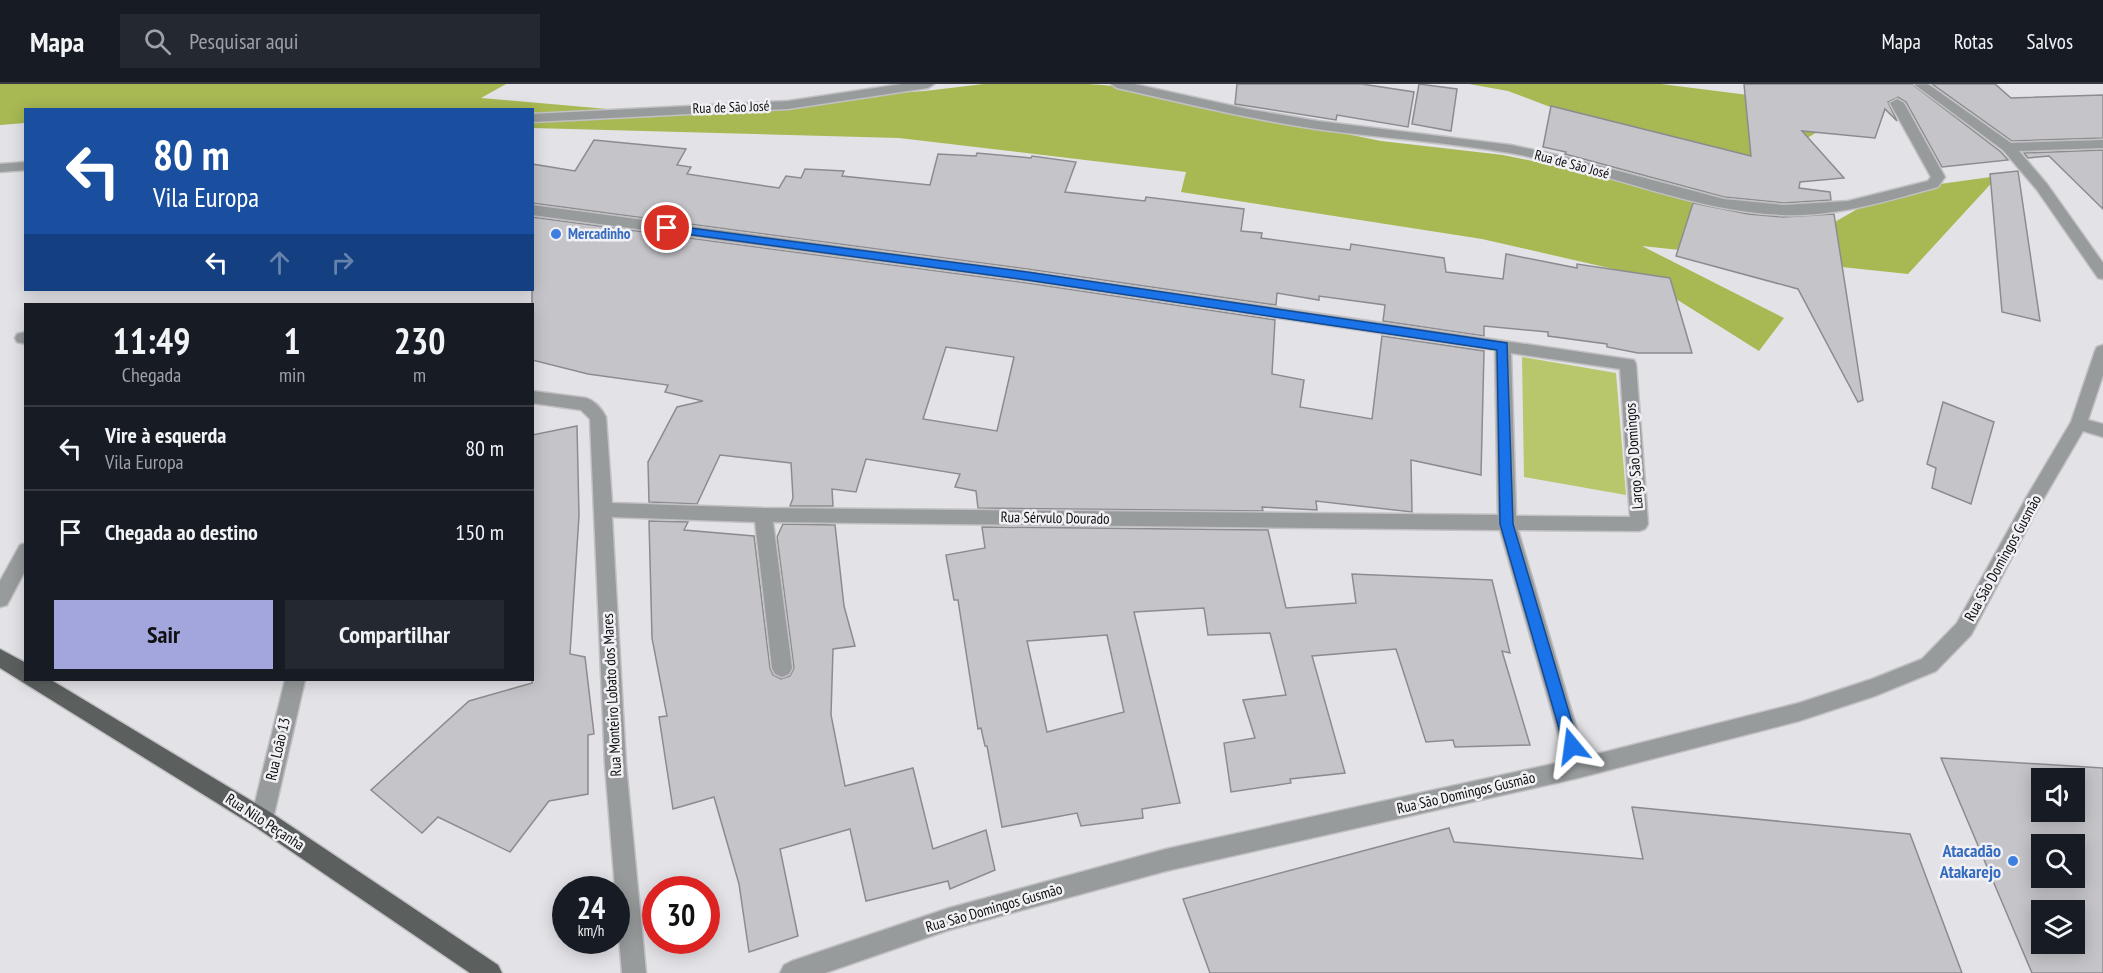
<!DOCTYPE html>
<html lang="pt">
<head>
<meta charset="utf-8">
<style>
  body { margin:0; font-family:"PT Sans Narrow",sans-serif; background:#242831; color:#f1f3f6; height:100vh; display:flex; flex-direction:column; font-size:22px; white-space:nowrap }
  * { box-sizing:border-box; margin:0 }
  p { font-size:20px; color:#9ea1a6 }
  .icon { flex:none; width:33px; height:33px; fill:none; stroke:currentColor; stroke-width:2; stroke-linecap:round; stroke-linejoin:round }
  .map { position:relative; flex:1; overflow:hidden }
  .drawer { position:absolute; left:24px; top:219px; width:510px; height:378px; display:flex; flex-direction:column; background:#171b24; border-radius:0px; box-shadow:0 3px 15px #0003 }
  .drawer>* { flex:none }
  .top-card { position:absolute; left:24px; top:24px; width:510px; height:183px; border-radius:0px; box-shadow:0 3px 15px #0003; background:#1a4fa0; color:#fff; overflow:hidden }
  .buttons { position:absolute; left:2031px; top:684px; display:grid; gap:12px }
  .buttons a { display:grid; place-items:center; width:54px; height:54px; border-radius:0px; background:#171b24; box-shadow:0 3px 15px #0003; font-size:30px }
  .speed { position:absolute; left:552px; top:792px; display:flex; gap:12px; font-size:30px; font-weight:700; text-align:center }
  .speed>* { display:grid; place-content:center; width:78px; height:78px; border-radius:50%; background:#171b24; box-shadow:0 3px 15px #0003; line-height:1 }
  .speed small { font-size:15px; font-weight:400 }
  .speed .limit { border:9px solid #d22; background:#fff; color:#111 }
  .pin { position:absolute; display:grid; place-items:center; width:51px; height:51px; color:#fff; margin:-26px; border:3px solid #fff; border-radius:50%; box-shadow:0 2px 6px #0007 }
  .me { position:absolute; width:66px; margin:-33px; rotate:344deg; stroke-linejoin:round; filter:drop-shadow(0 0 4px #0008) }
  .turn { display:flex; align-items:center; gap:21px; height:126px; padding:0 30px; font-size:27px }
  .turn .icon { width:78px; height:78px; stroke-width:2.5 }
  .turn b { display:block; font-size:42px; line-height:51px }
  .lanes { display:flex; align-items:center; height:57px; padding:0 30px; background:#0003; justify-content:center; gap:30px; direction:ltr }
  .lanes .off { opacity:.35 }
  .eta { display:flex; justify-content:space-evenly; align-items:center; height:102px; text-align:center }
  .eta b { font-size:36px; font-weight:600; line-height:42px }
  .button { display:flex; gap:12px; margin-top:auto; padding:12px 30px }
  .button a { flex:1; height:69px; border-radius:0px; background:#a3a6dc; color:#111; font-size:24px; font-weight:600; line-height:69px; text-align:center }
  .button a+a { background:#242831; color:#f1f3f6 }
  ul { padding:0; list-style:none }
  li { display:flex; align-items:center; gap:18px; height:84px; padding:0 30px; border-top:2px solid #363941 }
  li div { flex:1 }
  li b { display:block; font-size:22px }
  li em { font-style:normal }
  header { display:flex; align-items:center; gap:36px; box-sizing:border-box; height:84px; padding:0 30px; background:#171b24; border-bottom:2px solid #363941 }
  header strong { font-size:28px }
  nav { display:flex; gap:33px; margin-inline-start:auto; font-size:21px }
  .search { width:420px; height:54px; background:#242831; display:flex; align-items:center; gap:15px; box-sizing:border-box; padding:0 21px; border-radius:0px; color:#9ea1a6; font-size:22px }
  .map>svg:first-child { display:block }
  .green { fill:#b8c76c }
  .forest { fill:#a8b852 }
  .building { fill:#c4c4c9; stroke:#8c8c90; stroke-width:1.5; fill-rule:evenodd }
  .lines { fill:none; stroke-linecap:round; stroke-linejoin:round }
  .minor-casing { stroke:#c1c0c4; stroke-width:3 }
  .major-casing { stroke:#c1c0c4; stroke-width:3 }
  .minor { fill:#989b9b; fill-rule:evenodd }
  .major { fill:#5b605f; fill-rule:evenodd }
  .route { fill:#1a73e8; stroke:#114b97; stroke-width:1.5 }
  .shop-dot { fill:#3f7fe0; stroke:#f0f0f5; stroke-width:2 }
  .labels { text-anchor:middle; stroke-width:5; stroke-linejoin:round; paint-order:stroke }
  .far-street-label { font-size:14px; fill:#0d0d0e; stroke:#f0f0f5 }
  .shop-label { font-size:15px; font-weight:bold; fill:#366cbe; stroke:#f0f0f5; text-anchor:start }
  .street-label { font-size:15px; fill:#0d0d0e; stroke:#f0f0f5 }
  .near-shop-label { font-size:18px; font-weight:bold; fill:#366cbe; stroke:#f0f0f5; text-anchor:end }
</style>
</head>
<body>
<header>
<strong>Mapa</strong>
<div class="search"><svg class="icon" aria-label="search" viewBox="0 0 24 24"><circle cx="10" cy="10" r="6"/><path d="M15 15l6 6"/></svg>Pesquisar aqui</div>
<nav><a>Mapa</a><a>Rotas</a><a>Salvos</a></nav>
</header>
<div class="map">
<svg width="2103" height="889" viewBox="0 0 2103 889">
  <rect width="100%" height="100%" fill="#e3e2e7"/>
  <path class="green" d="M1522 273 1616 289 1626 411 1524 393Z"/>
  <g class="forest">
    <path d="M0 0H506L481 14 630 27 925 7 984 0H1089L1114 2 1381 57 1503 71 1833 139 1889 107 1998 92 1908 190 1642 162 1784 234 1759 267 1641 193 1622 187 1482 155 1181 108 1186 88 899 54 533 44 532 26H26L25 39 0 41Z"/>
    <path d="M1469 0H1661L1764 13 1824 44 1770 76 1603 43 1508 7Z"/>
  </g>
  <g class="building">
    <path d="M1237 0H1362L1414 8 1408 43 1337 31 1336 36 1235 20Z"/>
    <path d="M1419 0 1457 5 1451 47 1412 40Z"/>
    <path d="M1744 0H1912L2001 68 2008 76 1942 83 1906 18 1898 13 1888 18 1897 37 1885 25 1875 54 1802 47 1844 94 1800 98 1799 104 1830 108 1831 116 1784 119 1724 113 1565 70 1566 68 1543 63 1551 22 1751 72Z"/>
    <path d="M1932 0H1995L2011 14 2103 11V54L2012 57Z"/>
    <path d="M594 56 686 65 677 81 691 83 687 90 779 104 786 92 801 94 805 85 844 87 842 92 930 101 938 70 976 72 977 69 1031 74 1032 72 1076 78 1065 108 1145 117 1146 113 1244 125 1241 147 1262 149 1261 154 1350 166 1351 160 1444 174 1446 188 1503 195 1506 170 1577 184V180L1670 194 1692 269H1638L1607 263V260L1548 252V248L1484 242V252L1383 237 1385 221 1319 212V216L1277 209 1276 221 1027 185 532 119V80L575 87Z"/>
    <path d="M2103 66V125L2049 72 2028 74 2024 69Z"/>
    <path d="M2018 87 2040 237 2002 228 1990 90Z"/>
    <path d="M1693 119 1748 130 1783 133 1834 130 1863 316 1858 318 1798 205 1676 172Z"/>
    <path d="M532 133 1027 199 1275 236 1272 290 1304 296 1300 323 1372 335 1382 252 1484 267 1481 391 1411 376 1412 428 1316 417 1317 426 1262 423 1263 427 978 424 976 407 955 403 960 390 866 375 856 408 832 405 833 422H790L793 414 791 379 720 371 697 420 649 418 648 378 677 323 703 317 665 308 668 301 588 290 532 276ZM946 263 1014 273 997 347 923 335Z"/>
    <path d="M1943 318 1994 338 1971 420 1932 404 1936 384 1927 380Z"/>
    <path d="M577 342 579 432 570 570 585 573 594 650 588 651V710L549 717 510 768 438 733 422 749 371 706 469 617 532 599V351Z"/>
    <path d="M649 437 688 438 684 446 754 452 770 584 773 591 781 595 790 592 794 584 777 453 783 440 835 441 844 522 855 562 833 565 831 631 845 702 913 684 933 765 986 746 995 786 950 805 948 797 866 817 850 745 780 765 798 852 749 868 739 800 714 713 673 725 659 633 667 632 652 554Z"/>
    <path d="M982 443 1268 446 1286 524 1356 519 1352 490 1492 496 1510 569 1502 567 1530 661 1455 663 1453 656 1426 658 1396 565 1312 572 1345 689 1290 695 1291 699 1231 708 1224 659 1255 654 1243 616 1286 611 1270 549 1208 551 1204 524 1134 528 1180 719 1142 725 1143 734 1081 742 1077 729 1002 743 987 662H985L981 644 978 645 958 516H954L946 471 985 464ZM1107 551 1124 628 1047 648 1027 557Z"/>
    <path d="M1941 674 2103 684V889H2032ZM2042 694H2074V728H2042ZM2042 760H2074V794H2042ZM2042 826H2074V860H2042Z"/>
    <path d="M1632 723 1910 750 1962 889H1210L1183 815 1449 744 1454 758 1643 775Z"/>
  </g>
  <g class="lines">
    <g class="minor-casing">
      <g id="minor">
        <path d="M902 0H934L928 4 788 25 532 38V30L788 17Z"/>
        <path d="M1111 0H1134L1247 25 1318 37 1511 61 1562 72 1724 115 1784 121 1848 117 1928 97 1931 93 1890 19 1897 15 1904 19 1945 93 1938 103C1887 117 1836 133 1783 131 1689 127 1601 85 1510 69 1446 58 1381 54 1316 45 1249 35 1183 19 1117 4Z"/>
        <path d="M1914 0H1928L2011 59 2103 56V64L2019 67 2047 100 2103 179V195L2098 194 2037 106 2003 66Z"/>
        <path d="M26 78V86L0 88V80Z"/>
        <path d="M532 121 1027 187 1634 276 1636 280 1648 440 1645 445 1639 447 1518 446 1585 673 1799 619 1872 595 1922 575 1957 539 2026 414 2071 338 2095 267 2097 263 2103 261V291L2088 336 2103 340V353L2083 347 2038 424 1971 551 1936 587 1875 612 1799 637 1578 694 1166 787 949 846 825 889H780L784 881 792 877 949 824 1166 765 1566 677 1500 446 773 438 792 584 789 590 782 593 775 590 772 584 755 438 612 433 626 681 646 889H622L605 681 590 335 581 326 532 319V307L586 314C595 317 602 325 606 333L612 419 763 424 1498 431 1495 266 1027 197 532 131ZM1511 269 1620 285 1630 433 1516 432Z"/>
        <path d="M26 248V260L17 258 15 254 17 250Z"/>
        <path d="M26 459V485L7 521 0 523V497L20 461Z"/>
        <path d="M285 596H305L273 735 270 742 262 745 254 742 251 735Z"/>
      </g>
    </g>
    <g class="major-casing">
      <path id="major" d="M0 565 26 579V596H51L270 728 498 881 502 889H470L254 742 0 584Z"/>
    </g>
    <use href="#minor" class="minor"/>
    <use href="#major" class="major"/>
  </g>
  <path class="route" d="M667 141 1027 188 1507 259 1513 440 1579 662 1577 667 1572 669 1566 667 1564 662 1500 440 1497 266 1027 196 663 147 662 144Z"/>
  <g class="shop-dot">
    <circle cx="556" cy="150" r="6"/>
    <circle cx="2013" cy="777" r="6"/>
  </g>
  <g class="labels">
    <g class="far-street-label">
      <text transform="translate(731 23) rotate(-2)" y="5">Rua de São José</text>
      <text transform="translate(1572 80) rotate(15)" y="5">Rua de São José</text>
    </g>
    <g class="shop-label">
      <text x="568" y="155">Mercadinho</text>
    </g>
    <g class="street-label">
      <text transform="translate(1634 372) rotate(-94)" y="5">Largo São Domingos</text>
      <text transform="translate(1055 434) rotate(1)" y="5">Rua Sérvulo Dourado</text>
      <text transform="translate(2003 474) rotate(-61)" y="5">Rua São Domingos Gusmão</text>
      <text transform="translate(612 611) rotate(-93)" y="5">Rua Monteiro Lobato dos Mares</text>
      <text transform="translate(278 665) rotate(-77)" y="5">Rua Loão 13</text>
      <text transform="translate(1466 709) rotate(-13)" y="5">Rua São Domingos Gusmão</text>
      <text transform="translate(265 738) rotate(33)" y="5">Rua Nilo Peçanha</text>
      <text transform="translate(994 824) rotate(-16)" y="5">Rua São Domingos Gusmão</text>
    </g>
    <g class="near-shop-label">
      <text x="2001" y="773">Atacadão<tspan x="2001" dy="21">Atakarejo</tspan></text>
    </g>
  </g>
</svg>
<div class="buttons">
<a><svg class="icon" aria-label="sound" viewBox="0 0 24 24"><path d="M4 9h4l5-4v14l-5-4H4zM17 9q2 3 0 6"/></svg></a>
<a><svg class="icon" aria-label="search" viewBox="0 0 24 24"><circle cx="10" cy="10" r="6"/><path d="M15 15l6 6"/></svg></a>
<a><svg class="icon" aria-label="layers" viewBox="0 0 24 24"><path d="M12 4l9 5-9 5-9-5zM3 14l9 5 9-5"/></svg></a>
</div>
<div class="speed"><div>24<small>km/h</small></div><div class="limit">30</div></div>
<div class="pin" style="left:667px;top:144px;background:#d93025"><svg class="icon" aria-label="arrive" viewBox="0 0 24 24"><path d="M6 21V4h12l-3 4 3 4H6"/></svg></div>
<svg class="me" style="left:1572px;top:662px" viewBox="-20 -20 40 40"><path d="M0-17L14 15 0 8-14 15z" fill="#1a73e8" stroke="#fff" stroke-width="4"/></svg>
<div class="top-card">
<div class="turn"><svg class="icon" aria-label="left" viewBox="0 0 24 24"><path d="M17 20v-9H6M10 6l-5 5 5 5"/></svg><div><b>80 m</b>Vila Europa</div></div>
<div class="lanes"><svg class="icon" aria-label="left" viewBox="0 0 24 24"><path d="M17 20v-9H6M10 6l-5 5 5 5"/></svg><svg class="icon off" aria-label="ahead" viewBox="0 0 24 24"><path d="M12 20V5M6 11l6-6 6 6"/></svg><svg class="icon off" aria-label="right" viewBox="0 0 24 24"><path d="M7 20v-9h11M14 6l5 5-5 5"/></svg></div>
</div>
<section class="drawer">
<div class="eta">
<div><b>11:49</b><p>Chegada</p></div>
<div><b>1</b><p>min</p></div>
<div><b>230</b><p>m</p></div>
</div>
<ul>
<li><svg class="icon" aria-label="left" viewBox="0 0 24 24"><path d="M17 20v-9H6M10 6l-5 5 5 5"/></svg><div><b>Vire à esquerda</b><p>Vila Europa</p></div><em>80 m</em></li>
<li><svg class="icon" aria-label="arrive" viewBox="0 0 24 24"><path d="M6 21V4h12l-3 4 3 4H6"/></svg><div><b>Chegada ao destino</b></div><em>150 m</em></li>
</ul>
<div class="button"><a>Sair</a><a>Compartilhar</a></div>
</section>
</div>
</body>
</html>
